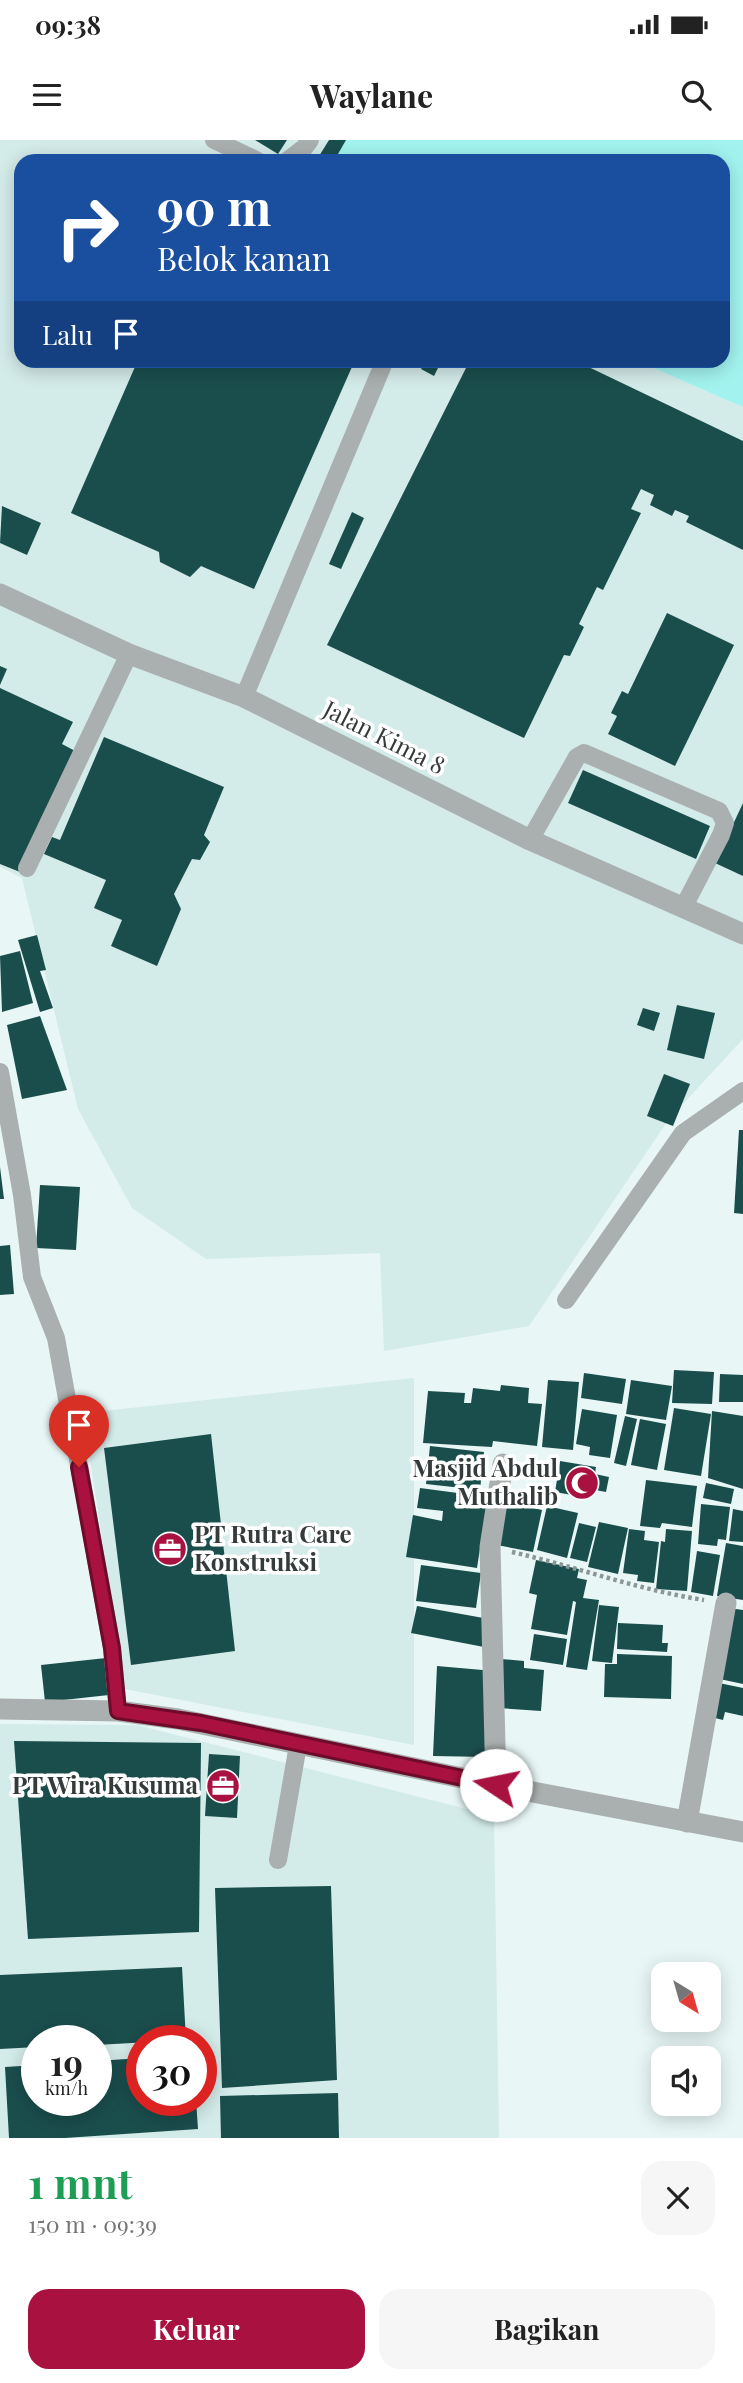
<!DOCTYPE html>
<html lang="id">
<head>
<meta charset="utf-8">
<style>
  body { margin:0; font-family:"Playfair Display",serif; background:#f6f6f6; color:#222; height:100vh; display:flex; flex-direction:column; font-size:26px; white-space:nowrap }
  * { box-sizing:border-box; margin:0 }
  p { font-size:23px; color:#767676 }
  .icon { flex:none; width:38px; height:38px; fill:none; stroke:currentColor; stroke-width:2; stroke-linecap:round; stroke-linejoin:round }
  .map { position:relative; height:1998px; overflow:hidden }
  .side { display:flex; flex-direction:column; background:#fff; flex:1 }
  .side>* { flex:none }
  .hud { position:absolute; left:14px; top:14px; width:716px; height:214px; border-radius:21px; box-shadow:0 4px 18px #0003; background:#1a4fa0; color:#fff; overflow:hidden }
  .needle { width:46px; rotate:143deg }
  .controls { position:absolute; left:651px; top:1822px; display:grid; gap:14px }
  .controls a { display:grid; place-items:center; width:70px; height:70px; border-radius:14px; background:#fff; box-shadow:0 4px 18px #0003; font-size:35px }
  .speed { position:absolute; left:21px; top:1885px; display:flex; gap:14px; font-size:35px; font-weight:700; text-align:center }
  .speed>* { display:grid; place-content:center; width:91px; height:91px; border-radius:50%; background:#fff; box-shadow:0 4px 18px #0003; line-height:1 }
  .speed small { font-size:18px; font-weight:400 }
  .speed .limit { border:10px solid #d22; background:#fff; color:#111 }
  .pin { position:absolute; display:grid; place-items:center; width:60px; height:60px; color:#fff; margin:-72px -30px; border-radius:50% 50% 50% 0; rotate:-45deg; box-shadow:0 0 7px #0007 }
  .pin .icon { rotate:45deg }
  .me { position:absolute; width:77px; margin:-38px; rotate:281deg; stroke-linejoin:round; filter:drop-shadow(0 0 5px #0008) }
  .turn { display:flex; align-items:center; gap:24px; height:147px; padding:0 28px; font-size:32px }
  .turn .icon { width:91px; height:91px; stroke-width:2.5 }
  .turn b { display:block; font-size:49px; line-height:60px }
  .then { display:flex; align-items:center; height:66px; padding:0 28px; background:#0003; gap:14px; font-size:26px }
  .round { display:grid; place-items:center; flex:none; width:74px; height:74px; border-radius:21px; background:#f6f6f6 }
  .headline { display:flex; align-items:center; justify-content:space-between; height:119px; padding:0 28px }
  h1 { font-size:42px; font-weight:700; line-height:52px; color:#1e9e55 }
  .cta { display:flex; gap:14px; margin-top:auto; padding:14px 28px }
  .cta a { flex:1; height:80px; border-radius:21px; background:#a81140; color:#fff; font-size:28px; font-weight:700; line-height:80px; text-align:center }
  .cta a+a { background:#f6f6f6; color:#222 }
  .status { display:flex; justify-content:space-between; align-items:center; height:49px; padding:0 35px; background:#fff; direction:ltr }
  .status svg { height:19px; fill:currentColor }
  header { display:flex; justify-content:space-between; align-items:center; height:91px; padding:0 28px; background:#fff; font-size:32px; font-weight:700 }
  .map>svg:first-child { display:block }
  .built { fill:#d3ebe9; fill-rule:evenodd }
  .green { fill:#a2f3ef }
  .building { fill:#1a4e4d }
  .lines { fill:none; stroke-linecap:round; stroke-linejoin:round }
  .path { stroke:#8c9695; stroke-width:4.5; stroke-dasharray:3.5 3.5; stroke-linecap:butt }
  .lane { stroke:#aab0af; stroke-width:18 }
  .street { stroke:#aab0af; stroke-width:21 }
  .route-casing { stroke:#6d0b2a; stroke-width:18 }
  .route { stroke:#a81140; stroke-width:12 }
  .labels { text-anchor:middle; stroke-width:7; stroke-linejoin:round; paint-order:stroke }
  .street-label { font-size:24px; fill:#353b3b; stroke:#fff }
  .poi-label { font-size:24px; font-weight:bold; fill:#353b3b; stroke:#fff; text-anchor:end }
</style>
</head>
<body>
<div class="status"><b>09:38</b><svg viewBox="0 0 49 12"><path d="M0 12V9h3v3zM5 12V6h3v6zM10 12V3h3v9zM15 12V0h3v12zM26 1h20v11H26zM47 4h2v5h-2z"/></svg></div>
<header><svg class="icon" aria-label="menu" viewBox="0 0 24 24"><path d="M4 6h16M4 12h16M4 18h16"/></svg>Waylane<svg class="icon" aria-label="search" viewBox="0 0 24 24"><circle cx="10" cy="10" r="6"/><path d="M15 15l6 6"/></svg></header>
<div class="map">
<svg width="743" height="1998" viewBox="0 0 743 1998">
  <rect width="100%" height="100%" fill="#e8f7f6"/>
  <g class="built">
    <path d="M0 0H339L327 21H21V220L637 221 743 267V899L669 979 529 1186 384 1211 380 1113 206 1119 132 1068 78 969 22 738 0 727Z"/>
    <path d="M414 1238V1605L125 1549 83 1273Z"/>
    <path d="M0 1584 137 1585 494 1676 499 1998H0ZM37 1900H96V1960H37ZM142 1900H201V1960H142Z"/>
  </g>
  <path class="green" d="M339 0H743V267L637 221 723 220V21H327Z"/>
  <g class="building">
    <path d="M255 0H287L278 14Z"/>
    <path d="M329 0H346L334 21H316Z"/>
    <path d="M138 220H355L254 449 201 426 190 437 160 422 159 412 71 373Z"/>
    <path d="M426 220H442L434 236 421 229Z"/>
    <path d="M470 220H574L743 301V410L686 382 689 376 675 370 672 376 650 365 654 355 641 349 631 369 641 373 603 450 597 447 579 484 584 487 570 516 564 515 524 598 327 505Z"/>
    <path d="M2 366 41 383 27 415 0 403Z"/>
    <path d="M352 372 364 378 341 429 329 424Z"/>
    <path d="M667 473 734 505 675 626 608 594 617 576 611 573 622 551 628 554Z"/>
    <path d="M0 526 7 529 0 545Z"/>
    <path d="M0 548 73 582 62 604 77 612 20 732 0 724Z"/>
    <path d="M104 597 224 647 204 695 210 702 200 720 192 719 174 754 181 769 157 826 111 806 122 780 94 768 106 740 44 714 52 697 60 700Z"/>
    <path d="M583 630 710 686 696 719 568 663Z"/>
    <path d="M743 663V736L715 723Z"/>
    <path d="M37 795 46 830 40 831 53 868 40 872 18 800Z"/>
    <path d="M20 811 33 863 2 872 0 816Z"/>
    <path d="M677 865 715 873 704 919 667 910Z"/>
    <path d="M643 868 660 873 654 891 637 885Z"/>
    <path d="M40 876 67 950 22 959 7 885Z"/>
    <path d="M664 934 690 944 673 986 647 976Z"/>
    <path d="M739 990H743V1074L734 1073Z"/>
    <path d="M0 1027 4 1059H0Z"/>
    <path d="M40 1045 80 1047 76 1110 36 1108Z"/>
    <path d="M10 1105 14 1154 0 1155V1106Z"/>
    <path d="M674 1230 714 1232 712 1264 672 1263Z"/>
    <path d="M584 1233 626 1239 622 1264 581 1258Z"/>
    <path d="M720 1234 743 1235V1262H719Z"/>
    <path d="M548 1240 579 1242 573 1310 542 1307Z"/>
    <path d="M631 1240 672 1246 666 1280 626 1274Z"/>
    <path d="M501 1245 529 1248 528 1263 542 1264 537 1306 493 1301 492 1307 423 1303 428 1251 465 1253 464 1263H471L473 1248 500 1251Z"/>
    <path d="M674 1268 711 1274 701 1336 664 1330Z"/>
    <path d="M582 1269 617 1275 610 1318 589 1315 590 1307 576 1304Z"/>
    <path d="M712 1271 743 1276V1349L708 1338Z"/>
    <path d="M625 1276 637 1279 626 1326 614 1323Z"/>
    <path d="M640 1279 666 1284 657 1330 631 1325Z"/>
    <path d="M211 1294 235 1511 131 1525 104 1308Z"/>
    <path d="M430 1306 484 1312 480 1350 426 1344Z"/>
    <path d="M560 1321 596 1327 595 1334 609 1337 606 1352 590 1349 589 1358 555 1352Z"/>
    <path d="M646 1340 697 1346 692 1387 662 1383 660 1388 640 1386Z"/>
    <path d="M706 1343 734 1349 731 1364 703 1358Z"/>
    <path d="M420 1348 488 1357 477 1428 406 1417 413 1375 442 1381 443 1371 417 1368Z"/>
    <path d="M507 1362 542 1370 533 1412 497 1405Z"/>
    <path d="M701 1364 730 1367 726 1400 718 1399 717 1406 698 1404Z"/>
    <path d="M547 1366 578 1373 567 1418 537 1410Z"/>
    <path d="M733 1369 743 1371V1402L729 1401Z"/>
    <path d="M599 1382 628 1388 618 1434 588 1427Z"/>
    <path d="M579 1383 596 1387 587 1422 570 1418Z"/>
    <path d="M629 1389 645 1391 644 1400 659 1402 654 1443 637 1441 638 1435 623 1433Z"/>
    <path d="M666 1389 692 1391 687 1451 656 1449 661 1401 665 1402Z"/>
    <path d="M726 1403 743 1406V1460L717 1456Z"/>
    <path d="M697 1411 720 1415 713 1456 691 1452Z"/>
    <path d="M536 1420 579 1429 577 1438 587 1440 583 1458 599 1460 587 1530 566 1527 576 1462 573 1461 567 1495 531 1489 537 1455 529 1453Z"/>
    <path d="M421 1425 481 1433 476 1468 416 1461Z"/>
    <path d="M599 1465 619 1467 612 1523 592 1521Z"/>
    <path d="M417 1466 489 1479 484 1507 411 1493Z"/>
    <path d="M729 1468 743 1470V1544L715 1538Z"/>
    <path d="M618 1483 663 1485 662 1503H668L667 1512 617 1509Z"/>
    <path d="M534 1494 567 1499 563 1525 530 1520Z"/>
    <path d="M617 1514 672 1516 671 1559 604 1557 605 1524H617Z"/>
    <path d="M106 1518 109 1555 45 1562 41 1525Z"/>
    <path d="M501 1519 524 1521V1528L544 1530 541 1571 498 1568Z"/>
    <path d="M437 1526 494 1531 487 1617 433 1616Z"/>
    <path d="M719 1543 743 1548V1576L725 1572 723 1580 711 1577Z"/>
    <path d="M14 1601 201 1603 199 1792 28 1799Z"/>
    <path d="M209 1614 240 1616 237 1678 205 1676Z"/>
    <path d="M331 1746 337 1940 222 1948 215 1748Z"/>
    <path d="M182 1827 186 1900 96 1905V1900H37V1907L0 1909V1835Z"/>
    <path d="M142 1918V1960H196L198 1989 65 1998H9L5 1927 37 1925V1960H96V1921Z"/>
    <path d="M338 1953 339 1998H221L220 1956Z"/>
  </g>
  <g class="lines">
    <path class="path" d="M512 1412C577 1427 639 1450 704 1460"/>
    <g class="lane">
      <path d="M214 0 258 21"/>
      <path d="M287 21 304 8 310 0"/>
      <path d="M244 557 385 220"/>
      <path d="M530 700 577 617 584 613 719 671 725 683 721 695 683 768"/>
      <path d="M27 728 129 514"/>
      <path d="M0 932 22 1055 32 1137 56 1198 112 1508 118 1571"/>
      <path d="M566 1160 683 993 743 951"/>
      <path d="M278 1720 298 1605"/>
    </g>
    <g class="street">
      <path d="M0 454 129 514 244 557 530 700 743 794"/>
      <path d="M0 1569 118 1571 178 1579 496 1645 743 1692"/>
      <path d="M496 1645 490 1407 503 1324"/>
      <path d="M687 1682 726 1463"/>
    </g>
  </g>
  <g class="lines">
    <g class="route-casing">
      <path id="route" d="M79 1327 112 1508 118 1571 201 1583 496 1645"/>
    </g>
    <use href="#route" class="route"/>
  </g>
  <defs>
    <g id="mosque-disc" transform="scale(1.75)"><circle r="9.5" fill="#a81140" stroke="#fff"/><path d="M3.5-4.9A6 6 0 1 0 3.5 4.9A5 5 0 1 1 3.5-4.9Z" fill="#fff"/></g>
    <g id="office-disc" transform="scale(1.75)"><circle r="9.5" fill="#a81140" stroke="#fff"/><path d="M-6-3h4V-5.5h4V-3h4V5H-6ZM-1-4.5V-3h2v-1.5ZM-6 0V1H6V0Z" fill="#fff"/></g>
  </defs>
  <g fill-rule="evenodd">
    <use href="#mosque-disc" x="582" y="1343"/>
    <use href="#office-disc" x="170" y="1409"/>
    <use href="#office-disc" x="223" y="1646"/>
  </g>
  <g class="labels">
    <g class="street-label">
      <text transform="translate(384 598) rotate(27)" y="8">Jalan Kima 8</text>
    </g>
    <g class="poi-label">
      <text x="558" y="1337">Masjid Abdul<tspan x="558" dy="28">Muthalib</tspan></text>
      <text x="194" y="1403" text-anchor="start">PT Rutra Care<tspan x="194" dy="28">Konstruksi</tspan></text>
      <text x="198" y="1654">PT Wira Kusuma</text>
    </g>
  </g>
</svg>
<div class="controls">
<a><svg class="needle" viewBox="-14 -14 28 28"><path d="M0-13l5 13h-10z" fill="#e53935"/><path d="M0 13l5-13h-10z" fill="#767676"/></svg></a>
<a><svg class="icon" aria-label="sound" viewBox="0 0 24 24"><path d="M4 9h4l5-4v14l-5-4H4zM17 9q2 3 0 6"/></svg></a>
</div>
<div class="speed"><div>19<small>km/h</small></div><div class="limit">30</div></div>
<div class="pin" style="left:79px;top:1327px;background:#d93025"><svg class="icon" aria-label="arrive" viewBox="0 0 24 24"><path d="M6 21V4h12l-3 4 3 4H6"/></svg></div>
<svg class="me" style="left:496px;top:1645px" viewBox="-20 -20 40 40"><circle r="19" fill="#fff"/><path d="M0-13L10 11 0 6-10 11z" fill="#a81140"/></svg>
<div class="hud">
<div class="turn"><svg class="icon" aria-label="right" viewBox="0 0 24 24"><path d="M7 20v-9h11M14 6l5 5-5 5"/></svg><div><b>90 m</b>Belok kanan</div></div>
<div class="then">Lalu<svg class="icon" aria-label="arrive" viewBox="0 0 24 24"><path d="M6 21V4h12l-3 4 3 4H6"/></svg></div>
</div>
</div>
<section class="side">
<div class="headline"><div><h1>1 mnt</h1><p>150 m · 09:39</p></div><a class="round"><svg class="icon" aria-label="close" viewBox="0 0 24 24"><path d="M6 6l12 12M18 6L6 18"/></svg></a></div>
<div class="cta"><a>Keluar</a><a>Bagikan</a></div>
</section>
</body>
</html>
